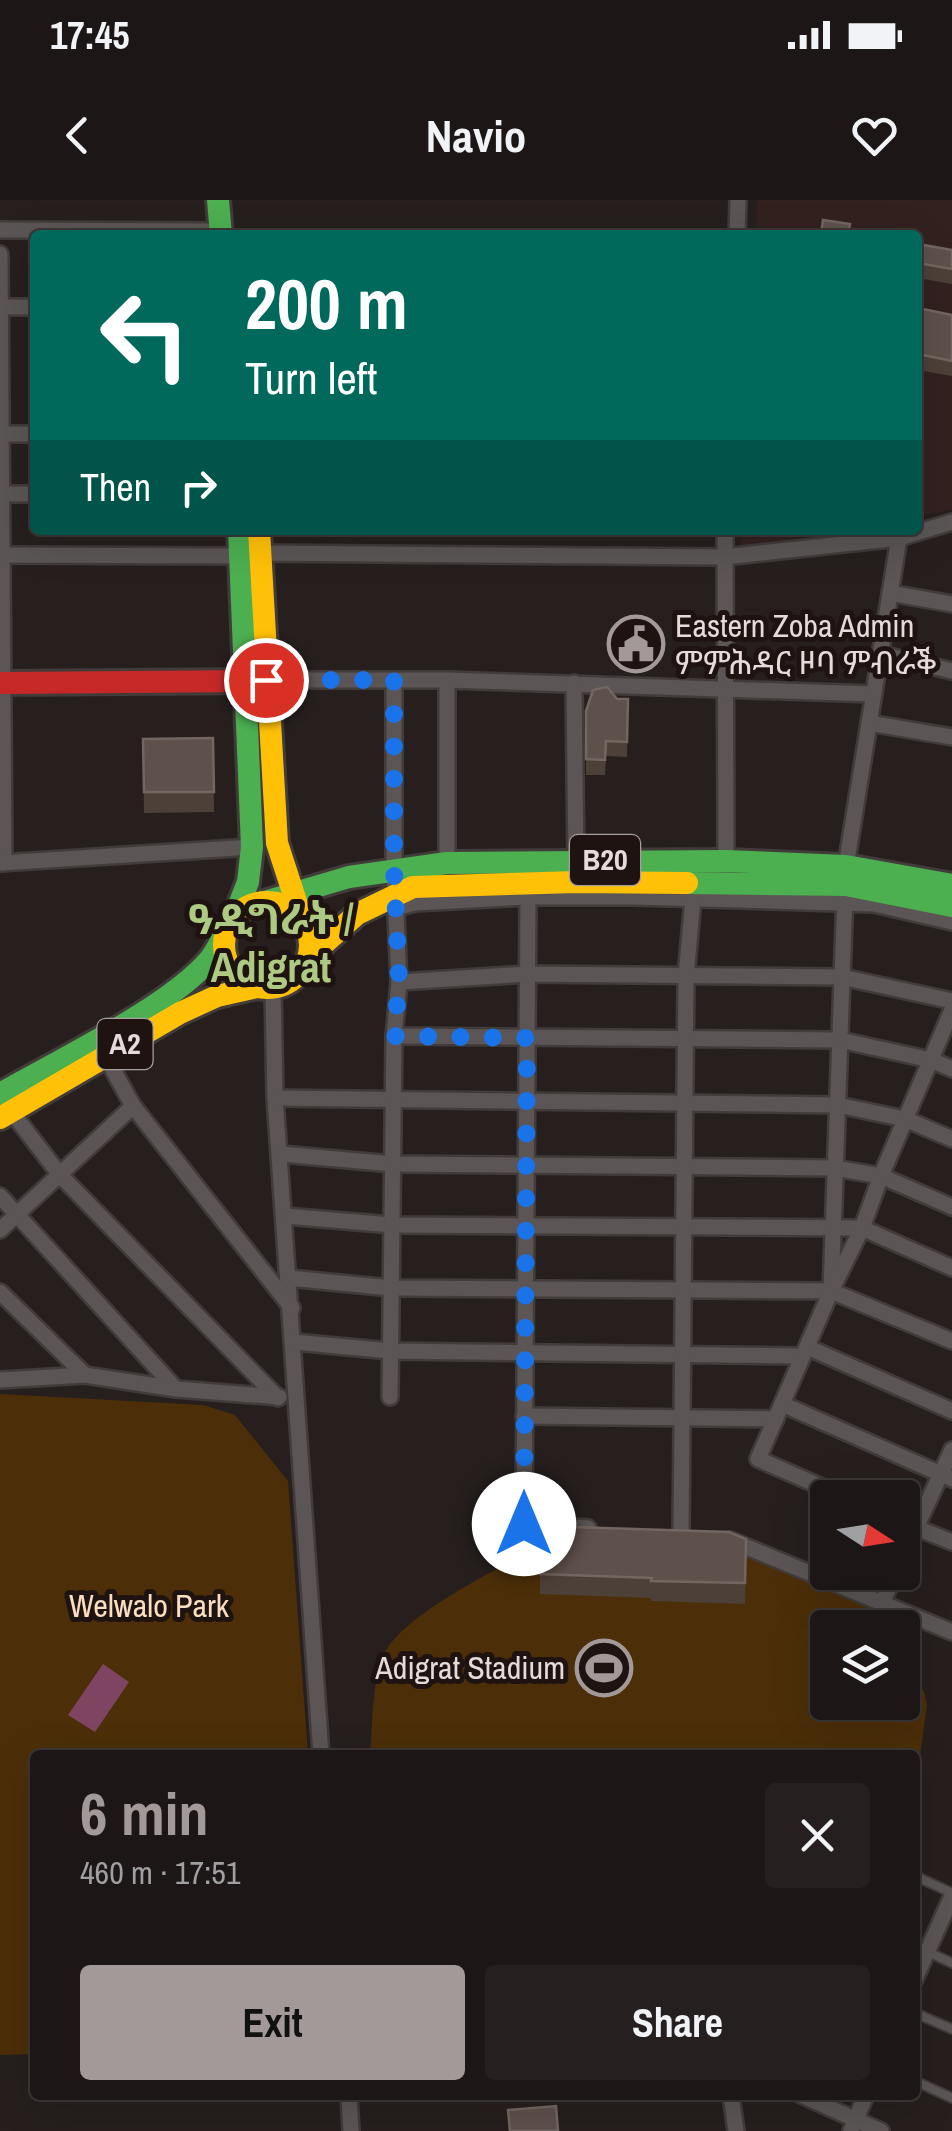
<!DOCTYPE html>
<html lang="en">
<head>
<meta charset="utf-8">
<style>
  body { margin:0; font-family:"Archivo Narrow","Noto Sans Ethiopic",sans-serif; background:#25201f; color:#f1f3f6; height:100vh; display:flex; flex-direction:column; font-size:38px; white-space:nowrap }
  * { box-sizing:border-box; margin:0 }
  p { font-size:32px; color:#a09fa1 }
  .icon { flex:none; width:55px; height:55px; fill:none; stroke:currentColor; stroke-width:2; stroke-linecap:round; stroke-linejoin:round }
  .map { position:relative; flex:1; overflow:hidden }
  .sheet { position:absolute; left:30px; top:1550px; width:890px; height:350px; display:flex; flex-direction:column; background:#1c1716; border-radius:10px; box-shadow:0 10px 40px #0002,0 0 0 2px #3a3635 }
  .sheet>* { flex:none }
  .top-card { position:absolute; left:30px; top:30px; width:892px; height:305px; border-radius:10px; box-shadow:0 10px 40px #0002,0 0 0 2px #3a3635; background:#00695c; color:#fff; overflow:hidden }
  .needle { width:65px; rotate:102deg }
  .controls { position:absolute; left:810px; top:1280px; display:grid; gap:20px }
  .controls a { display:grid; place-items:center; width:110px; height:110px; border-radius:10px; background:#1c1716; box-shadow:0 10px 40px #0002,0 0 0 2px #3a3635; font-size:50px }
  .pin { position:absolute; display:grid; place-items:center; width:85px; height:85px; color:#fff; margin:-42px; border:5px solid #fff; border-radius:50%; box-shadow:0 2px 10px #0007 }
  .me { position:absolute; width:110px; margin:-55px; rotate:0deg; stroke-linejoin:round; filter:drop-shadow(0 0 8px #0008) }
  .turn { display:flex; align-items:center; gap:35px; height:210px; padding:0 50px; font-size:45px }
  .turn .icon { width:130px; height:130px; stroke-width:2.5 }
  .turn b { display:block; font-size:70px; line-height:85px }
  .then { display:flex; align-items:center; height:95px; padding:0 50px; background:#0003; gap:20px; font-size:38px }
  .round { display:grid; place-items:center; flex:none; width:105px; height:105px; border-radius:10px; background:#25201f }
  .headline { display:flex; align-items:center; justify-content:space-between; height:170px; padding:0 50px }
  h1 { font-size:60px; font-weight:800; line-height:75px; color:#a29998 }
  .cta { display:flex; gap:20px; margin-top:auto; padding:20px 50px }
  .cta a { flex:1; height:115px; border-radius:10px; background:#a29998; color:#111; font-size:40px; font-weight:800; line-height:115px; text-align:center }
  .cta a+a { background:#25201f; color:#f1f3f6 }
  .status { display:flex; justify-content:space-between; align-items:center; height:70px; padding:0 50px; background:#1c1716; direction:ltr }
  .status svg { height:28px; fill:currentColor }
  header { display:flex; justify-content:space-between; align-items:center; height:130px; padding:0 50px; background:#1c1716; font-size:45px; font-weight:800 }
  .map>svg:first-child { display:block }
  .built { fill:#32211f }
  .green { fill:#4c2f09 }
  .water { fill:#7f4462 }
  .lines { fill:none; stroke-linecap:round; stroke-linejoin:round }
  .lane-casing { stroke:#413b3a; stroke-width:12 }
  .street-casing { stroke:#413b3a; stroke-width:20 }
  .fast-casing { stroke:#413b3a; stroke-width:28 }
  .slow-casing { stroke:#413b3a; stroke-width:28 }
  .jam-casing { stroke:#413b3a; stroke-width:28 }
  .lane { stroke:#5b5555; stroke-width:8 }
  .street { stroke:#5b5555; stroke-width:15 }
  .fast { stroke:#4caf50; stroke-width:22 }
  .slow { stroke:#ffc107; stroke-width:22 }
  .jam { stroke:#c62828; stroke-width:22 }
  .wall { fill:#4d4038 }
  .building { fill:#5e504a; stroke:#736660; stroke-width:2.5 }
  .route { stroke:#1a73e8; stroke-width:18; stroke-dasharray:0 32.4 }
  .labels { text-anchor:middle; stroke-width:10; stroke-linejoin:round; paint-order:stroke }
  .shield { fill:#1f1311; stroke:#a99f9e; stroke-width:2.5 }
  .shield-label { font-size:30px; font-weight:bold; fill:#e4dbda }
  .poi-label { font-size:32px; fill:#e4dbda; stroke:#1f1311; text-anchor:start }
  .park-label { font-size:32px; fill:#fbdec1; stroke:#1f1311 }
  .district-label { font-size:42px; font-weight:bold; fill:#aeca82; stroke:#1f1311 }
</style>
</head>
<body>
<div class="status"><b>17:45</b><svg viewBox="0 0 49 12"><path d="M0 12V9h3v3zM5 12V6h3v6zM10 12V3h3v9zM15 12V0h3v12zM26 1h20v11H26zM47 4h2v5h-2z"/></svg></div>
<header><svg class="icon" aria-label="back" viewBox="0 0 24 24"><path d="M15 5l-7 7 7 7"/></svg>Navio<svg class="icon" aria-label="heart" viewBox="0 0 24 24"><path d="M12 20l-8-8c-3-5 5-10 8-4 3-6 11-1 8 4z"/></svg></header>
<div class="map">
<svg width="952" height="1931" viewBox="0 0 952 1931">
  <rect width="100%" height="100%" fill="#261f1e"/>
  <g class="built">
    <path d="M757 0H952V310L918 316V35H756Z"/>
    <path d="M741 330H842L740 348Z"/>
  </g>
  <g class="green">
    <path d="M0 1194 203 1205 235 1215 288 1281 308 1555H35V1854L0 1855Z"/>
    <path d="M541 1346 747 1352 918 1422 903 1449 902 1428H828V1502H902L903 1453 924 1492 927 1505 915 1592V1555H370C373 1523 371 1485 384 1455 400 1416 503 1366 541 1346Z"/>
  </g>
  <path class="water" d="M103 1464 129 1482 95 1532 68 1515Z"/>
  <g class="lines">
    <g class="lane-casing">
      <g id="lane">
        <path d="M915 1676 952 1693"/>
        <path d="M915 1746 952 1763"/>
        <path d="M915 1813 952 1829"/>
        <path d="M915 1881 952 1898"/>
      </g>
    </g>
    <g class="street-casing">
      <g id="street">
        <path d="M0 30 221 31"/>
        <path d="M737 35 738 0"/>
        <path d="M0 54 4 663"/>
        <path d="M0 107H35"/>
        <path d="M0 234H35"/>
        <path d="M0 294H35"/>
        <path d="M725 330 726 661"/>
        <path d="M0 355 240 356 260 353 724 357 899 338 952 322"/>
        <path d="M890 393 952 404"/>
        <path d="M880 454 952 471"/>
        <path d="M267 480H447L874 494"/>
        <path d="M574 483 576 668"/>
        <path d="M869 523 952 537"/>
        <path d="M0 663 252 647"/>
        <path d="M447 663V480"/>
        <path d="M528 697 524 1324 588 1328"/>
        <path d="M396 708 415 703 528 697H634L874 704 952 722"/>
        <path d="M399 782 528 774 842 777 952 801"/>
        <path d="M273 788 275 898 321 1555"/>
        <path d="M394 836 840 840 931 860 952 869"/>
        <path d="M102 850 133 906 292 1108"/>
        <path d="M275 898 838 905 905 919 952 939"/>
        <path d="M8 907 60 975 278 1198"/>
        <path d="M281 954 393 964 835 968 881 976 952 1007"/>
        <path d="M0 996 176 1189"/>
        <path d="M285 1016 392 1025 862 1028 952 1068"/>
        <path d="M0 1030 133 906"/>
        <path d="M289 1078 391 1088 831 1091 952 1141"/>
        <path d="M831 1091 846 666 899 338"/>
        <path d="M0 1092 85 1175"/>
        <path d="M294 1142 391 1151 803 1156"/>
        <path d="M807 1147 952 1211"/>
        <path d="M0 1180 85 1175 176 1189 279 1197"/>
        <path d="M390 1197 394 836 399 782 394 669V480"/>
        <path d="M782 1204 952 1279"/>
        <path d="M524 1216 776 1219"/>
        <path d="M847 1298 758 1259 831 1091 862 1028 881 976 952 810"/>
        <path d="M902 1322 952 1342"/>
        <path d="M681 1333 686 776 693 699"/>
        <path d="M730 1340 952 1432"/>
        <path d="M902 1358 952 1250"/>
        <path d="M882 1403 896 1372"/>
        <path d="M915 1779 952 1696"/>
        <path d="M349 1895 351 1931"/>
        <path d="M731 1895 736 1931"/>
        <path d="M801 1895 881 1931"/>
        <path d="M851 1931 866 1895"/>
      </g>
    </g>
    <g class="fast-casing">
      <g id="fast">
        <path d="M218 0 221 35"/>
        <path d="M687 683 846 685 952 706"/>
        <path d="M261 703 349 677 447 663 726 661 846 666 952 685"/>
        <path d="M233 720 248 682 252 647 239 330"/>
        <path d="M0 894C57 861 170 807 210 759 218 749 223 736 229 725"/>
      </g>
    </g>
    <g class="slow-casing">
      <g id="slow">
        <path d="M259 330 277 643 303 723"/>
        <circle cx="267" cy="745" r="43"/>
        <path d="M303 769 318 749 357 714 413 687 576 682 687 683"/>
        <path d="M0 918 180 813 217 796 257 787"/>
      </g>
    </g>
    <g class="jam-casing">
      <path id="jam" d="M0 483 263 481"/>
    </g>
    <use href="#lane" class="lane"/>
    <use href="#street" class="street"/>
    <use href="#fast" class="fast"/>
    <use href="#slow" class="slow"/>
    <use href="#jam" class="jam"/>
  </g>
  <g class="wall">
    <path d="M918 44 952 50V84L918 78Z"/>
    <path d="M918 108 952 115V176L918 170Z"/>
    <path d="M617 499H628L627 557 606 556 605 575H586V511Z"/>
    <path d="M213 538 214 612 144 613 143 539Z"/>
    <path d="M746 1339 745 1404 651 1401V1398L540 1394V1374Z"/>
  </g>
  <g class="building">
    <path d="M823 20 850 24 848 35H821Z"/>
    <path d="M918 44 952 50V69L918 63Z"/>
    <path d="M918 108 952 115V161L918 154Z"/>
    <path d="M607 487 617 499H628L627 542 606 541 605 560 586 559V511L593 490Z"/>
    <path d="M213 538 214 592H144L143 539Z"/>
    <path d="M541 1326 729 1332 746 1339 745 1383 651 1381 652 1378 540 1374Z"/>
    <path d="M556 1906 558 1931H510L508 1910Z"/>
  </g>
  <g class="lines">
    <path class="route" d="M266 480H394V669L399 782 394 836 527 838 524 1324"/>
  </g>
  <defs>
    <g id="civic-ring" transform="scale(2.875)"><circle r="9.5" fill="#1f1311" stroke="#a29998" stroke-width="1.5"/><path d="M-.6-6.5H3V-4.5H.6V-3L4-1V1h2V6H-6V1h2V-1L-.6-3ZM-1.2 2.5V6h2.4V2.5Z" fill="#a29998"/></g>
    <g id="stadium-ring" transform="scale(2.875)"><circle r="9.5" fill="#1f1311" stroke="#a29998" stroke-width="1.5"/><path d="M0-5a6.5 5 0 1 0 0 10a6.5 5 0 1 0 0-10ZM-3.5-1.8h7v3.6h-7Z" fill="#a29998"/></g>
  </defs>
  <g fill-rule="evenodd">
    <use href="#civic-ring" x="636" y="444"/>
    <use href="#stadium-ring" x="604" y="1468"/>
  </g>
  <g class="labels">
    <g class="shield">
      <rect x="570" y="635" width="70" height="50" rx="8"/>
      <rect x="97.5" y="819" width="55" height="50" rx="8"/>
    </g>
    <g class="shield-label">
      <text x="605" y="670">B20</text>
      <text x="125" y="854">A2</text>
    </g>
    <g class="poi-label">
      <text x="675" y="437">Eastern Zoba Admin<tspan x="675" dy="37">ምምሕዳር ዞባ ምብራቕ</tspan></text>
      <text x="565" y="1479" text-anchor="end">Adigrat Stadium</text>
    </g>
    <g class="park-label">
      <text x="149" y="1417">Welwalo Park</text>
    </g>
    <g class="district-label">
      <text x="271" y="734">ዓዲግራት /<tspan x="271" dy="48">Adigrat</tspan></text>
    </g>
  </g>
</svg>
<div class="controls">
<a><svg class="needle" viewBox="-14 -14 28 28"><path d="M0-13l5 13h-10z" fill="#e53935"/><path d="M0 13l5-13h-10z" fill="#a09fa1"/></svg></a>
<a><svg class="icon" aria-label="layers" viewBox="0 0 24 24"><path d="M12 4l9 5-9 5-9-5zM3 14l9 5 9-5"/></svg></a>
</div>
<div class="pin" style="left:266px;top:480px;background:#d93025"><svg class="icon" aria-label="arrive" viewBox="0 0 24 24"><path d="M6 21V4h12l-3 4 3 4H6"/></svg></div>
<svg class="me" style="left:524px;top:1324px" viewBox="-20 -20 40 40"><circle r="19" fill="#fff"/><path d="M0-13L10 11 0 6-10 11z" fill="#1a73e8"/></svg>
<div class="top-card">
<div class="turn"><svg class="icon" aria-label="left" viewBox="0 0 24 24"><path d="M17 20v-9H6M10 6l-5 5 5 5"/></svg><div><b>200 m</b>Turn left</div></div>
<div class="then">Then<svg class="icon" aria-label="right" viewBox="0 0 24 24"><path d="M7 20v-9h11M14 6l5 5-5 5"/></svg></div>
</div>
<section class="sheet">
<div class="headline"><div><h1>6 min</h1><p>460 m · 17:51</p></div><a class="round"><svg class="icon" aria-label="close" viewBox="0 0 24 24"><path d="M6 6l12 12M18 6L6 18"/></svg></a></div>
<div class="cta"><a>Exit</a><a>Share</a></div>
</section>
</div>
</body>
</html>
